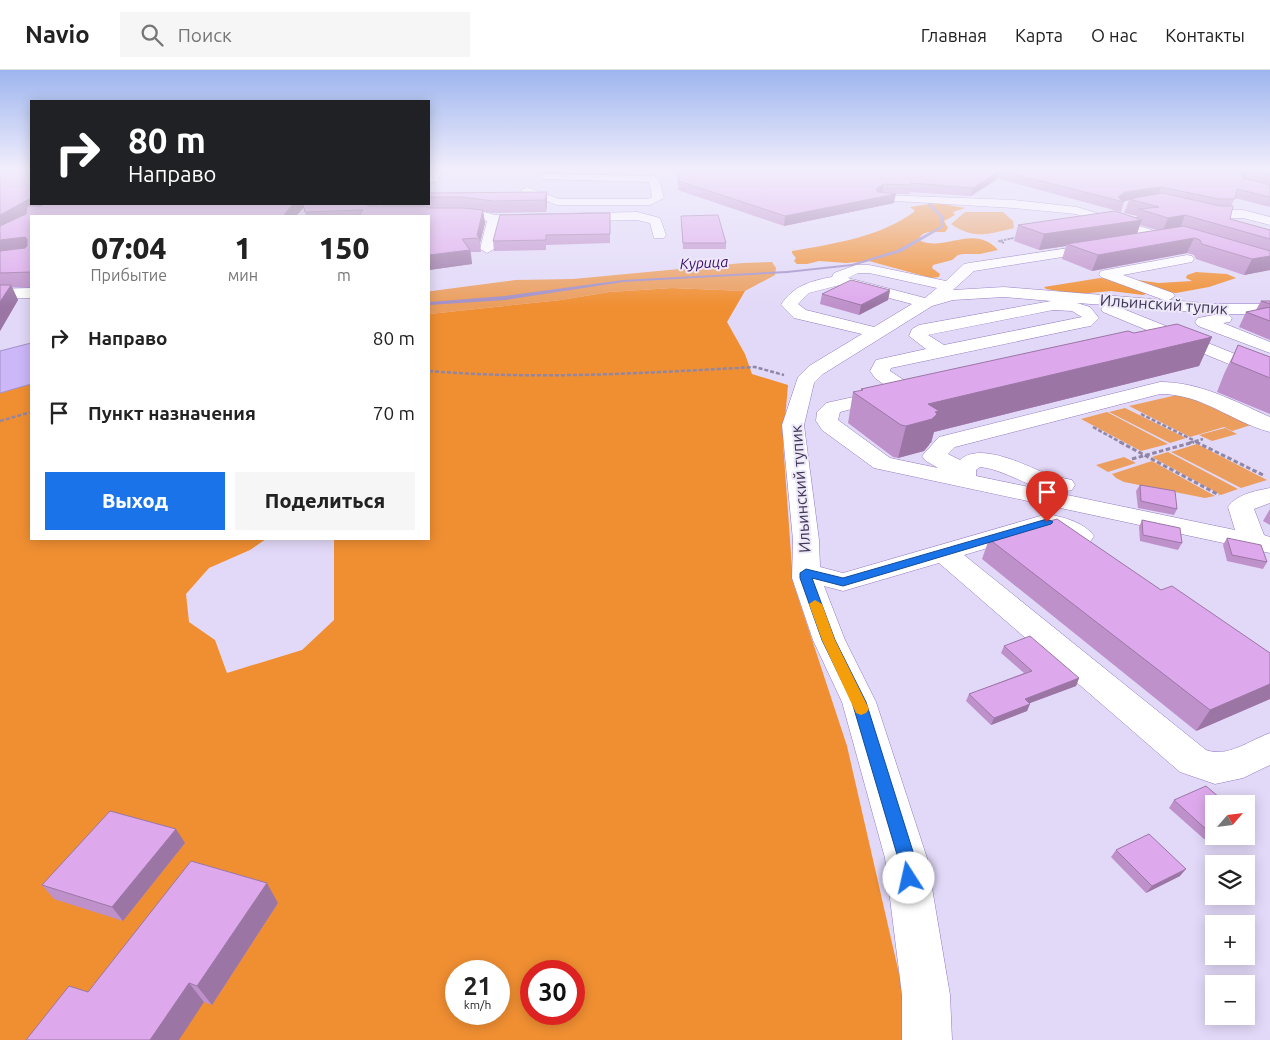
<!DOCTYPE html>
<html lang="ru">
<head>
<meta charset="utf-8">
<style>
  body { margin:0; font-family:Ubuntu,sans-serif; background:#f6f6f6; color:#222; height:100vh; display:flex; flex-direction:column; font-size:19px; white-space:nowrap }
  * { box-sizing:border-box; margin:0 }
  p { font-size:16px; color:#767676 }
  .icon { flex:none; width:28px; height:28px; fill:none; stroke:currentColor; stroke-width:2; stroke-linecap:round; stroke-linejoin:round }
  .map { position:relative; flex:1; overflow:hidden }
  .details { position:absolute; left:30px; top:145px; width:400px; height:325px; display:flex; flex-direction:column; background:#fff; border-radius:0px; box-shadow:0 2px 12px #0003 }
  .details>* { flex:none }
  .hud { position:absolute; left:30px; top:30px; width:400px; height:105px; border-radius:0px; box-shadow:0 2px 12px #0003; background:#202124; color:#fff; overflow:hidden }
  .needle { width:32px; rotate:62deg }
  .fabs { position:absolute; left:1205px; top:725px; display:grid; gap:10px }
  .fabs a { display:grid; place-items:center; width:50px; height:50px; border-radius:0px; background:#fff; box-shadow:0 2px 12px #0003; font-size:25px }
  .speed { position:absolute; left:445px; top:890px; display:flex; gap:10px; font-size:25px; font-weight:700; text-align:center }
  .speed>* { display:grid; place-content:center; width:65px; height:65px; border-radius:50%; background:#fff; box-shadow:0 2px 12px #0003; line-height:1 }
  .speed small { font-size:12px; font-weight:400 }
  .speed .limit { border:8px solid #d22; background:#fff; color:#111 }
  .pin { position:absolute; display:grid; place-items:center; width:42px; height:42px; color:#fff; margin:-51px -21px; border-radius:50% 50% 50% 0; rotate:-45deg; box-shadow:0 0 5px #0007 }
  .pin .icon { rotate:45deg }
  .me { position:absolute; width:55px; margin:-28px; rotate:350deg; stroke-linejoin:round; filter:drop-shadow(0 0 4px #0008) }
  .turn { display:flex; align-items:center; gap:18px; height:105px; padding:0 15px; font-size:22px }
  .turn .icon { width:65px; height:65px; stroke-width:2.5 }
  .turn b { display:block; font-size:35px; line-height:42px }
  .eta { display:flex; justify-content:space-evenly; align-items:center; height:85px; text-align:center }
  .eta b { font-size:30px; font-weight:800; line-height:35px }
  .primary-button { display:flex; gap:10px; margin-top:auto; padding:10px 15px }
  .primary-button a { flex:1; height:58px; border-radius:0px; background:#1a73e8; color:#fff; font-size:20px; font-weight:800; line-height:58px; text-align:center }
  .primary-button a+a { background:#f6f6f6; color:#222 }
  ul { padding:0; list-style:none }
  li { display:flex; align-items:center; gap:15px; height:75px; padding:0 15px }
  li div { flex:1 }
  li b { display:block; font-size:19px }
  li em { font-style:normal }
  header { display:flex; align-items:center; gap:30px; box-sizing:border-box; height:70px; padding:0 25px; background:#fff; border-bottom:1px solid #e0e0e0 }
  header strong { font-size:24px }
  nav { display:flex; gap:28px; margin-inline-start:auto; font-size:18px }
  .search { width:350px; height:45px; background:#f6f6f6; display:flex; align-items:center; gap:12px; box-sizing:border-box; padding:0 18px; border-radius:0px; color:#767676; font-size:19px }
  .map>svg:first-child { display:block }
  .green { fill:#eb9e5d }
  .forest { fill:#f08f32; fill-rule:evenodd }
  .water { fill:#ccb7f8; stroke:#a290c7 }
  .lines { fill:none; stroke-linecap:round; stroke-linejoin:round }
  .stream { fill:#a290c7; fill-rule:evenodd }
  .minor-casing { stroke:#9279c1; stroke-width:1 }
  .path-far3 { stroke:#9086a5; stroke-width:1; stroke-dasharray:2 1; stroke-linecap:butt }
  .path-far2 { stroke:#9086a5; stroke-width:2; stroke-dasharray:2.5 1; stroke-linecap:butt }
  .path-far1 { stroke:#9086a5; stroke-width:2.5; stroke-dasharray:4 2; stroke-linecap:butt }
  .path { stroke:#9086a5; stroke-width:3; stroke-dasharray:4.5 2.5; stroke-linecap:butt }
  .minor { fill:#fff; fill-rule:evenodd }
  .wall { fill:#bf91cb; fill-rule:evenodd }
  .shaded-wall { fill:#9b76a5 }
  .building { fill:#dea9ec; stroke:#9b76a5 }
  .route { fill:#1a73e8; stroke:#114b97 }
  .slow { fill:#f59e0b }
  .labels { text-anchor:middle; stroke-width:4; stroke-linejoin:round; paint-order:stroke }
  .far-water-label { font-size:15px; font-style:italic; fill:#3e0f6e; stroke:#ede9f9 }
  .street-label { font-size:16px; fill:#403555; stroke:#ede9f9 }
</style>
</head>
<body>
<header>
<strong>Navio</strong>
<div class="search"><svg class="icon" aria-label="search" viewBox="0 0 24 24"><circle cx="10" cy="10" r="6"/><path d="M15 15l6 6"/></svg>Поиск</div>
<nav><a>Главная</a><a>Карта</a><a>О нас</a><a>Контакты</a></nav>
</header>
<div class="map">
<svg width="1270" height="970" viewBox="0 0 1270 970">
  <rect width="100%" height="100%" fill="#e2d9f8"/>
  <g class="green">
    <path d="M965 142H1003L1013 151 1014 158C989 164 974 170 951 154Z"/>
    <path d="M772 192 776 198 775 205 745 221 672 218 609 222 561 230 429 244V221H432L515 210 573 209 743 193Z"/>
    <path d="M1177 325 1196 330 1251 355 1232 361 1224 357 1190 367 1129 336Z"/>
    <path d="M1125 338 1186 368 1170 373 1109 342Z"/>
    <path d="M1107 342 1168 374 1141 381 1081 349Z"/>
    <path d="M1225 358 1237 364 1212 371 1199 365Z"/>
    <path d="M1197 374 1267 410 1241 418 1171 382Z"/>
    <path d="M1168 382 1238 419 1221 425 1152 387Z"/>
    <path d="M1124 387 1136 393 1108 402 1096 395Z"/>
    <path d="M1152 391 1215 426 1205 428 1124 412 1116 408 1112 404Z"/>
  </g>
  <g class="forest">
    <path d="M937 133 965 138 953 142 955 145 944 151 948 158 945 162C935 162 923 159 918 170 946 183 973 153 998 180L980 184H963L958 185 952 190 933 195 932 198 940 204 939 207 931 208 869 191 846 193 819 191 807 194H797L794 191 796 188 792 183V181C833 174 881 167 915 141L910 137Z"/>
    <path d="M1196 202 1227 204 1236 208 1209 217 1176 223 1154 221 1143 225 1111 221 1078 224 1046 219 1044 217 1100 208 1137 210 1159 213 1192 211 1186 208 1187 205Z"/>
    <path d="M672 218 745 221 727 252 745 284 752 304 788 315 783 372 793 512 847 676 903 921 902 970H0V323L31 314V469H266L250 480 209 498 186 524 189 552 215 570 227 603 302 580 334 550V469H429V244L561 230 609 222ZM456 901H499V944H456ZM531 901H574V944H531Z"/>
  </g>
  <path class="water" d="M31 273V314L0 323V281Z"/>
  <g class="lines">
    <path class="stream" d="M929 129H931L932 135 944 147V157L901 182 852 196 787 203 623 212 505 230 429 235V232L505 226 623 210 787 201 852 194 897 180 941 156 940 147 928 135Z"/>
    <g class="minor-casing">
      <g id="minor">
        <path d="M432 100H442L438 111 429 113V107Z"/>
        <path d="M546 104 654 106 659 109 664 128 650 135H557L523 122 521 120 527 117 559 129H648L652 127 649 112 542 109 541 107 542 105Z"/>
        <path d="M882 125 1014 130 1077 137 1168 165 1170 168 1163 172 1158 171 1076 144 1014 138 878 130 876 128Z"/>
        <path d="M1196 136 1215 140H1243L1270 147V155L1243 148H1215L1192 143 1190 140 1192 137Z"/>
        <path d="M448 140H477L495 145 637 142 660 148 666 165 664 168H654L650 153 637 150 499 153 494 179 487 183 480 179 487 151 476 148 444 147 442 144 444 141Z"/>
        <path d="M1102 173 1109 177 1107 180 974 201 953 220 1004 217 1164 230 1101 207 1099 204 1101 201 1106 200 1187 185 1192 186 1194 189 1192 192 1123 205 1173 223 1175 226 1169 230 1215 234H1270V244H1228L1232 248 1230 252 1223 253 1270 272V283L1198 256 1195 252 1198 248 1219 244 1116 236 1270 298V311L1103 242 1101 239 1105 235 1077 233 1090 237 1099 248 1091 256 1085 257 891 298 890 301 913 316 916 320 913 324 906 326 898 324 895 328 840 342 838 350 890 388 938 398 926 391 922 386 939 367 1160 312C1200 312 1234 331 1270 347V362C1231 352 1204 324 1160 324L955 377 948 384 960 390C980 371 1027 396 1049 405 1056 407 1064 408 1072 410L1075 415 1072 420C1040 428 1011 400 980 397L976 400V406L1235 460 1228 437C1237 424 1255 421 1270 418V433L1254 439 1264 465 1270 467V483L874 398 822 360 816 351 817 342 826 333 890 319 875 308 870 301 876 290 926 279 909 266 912 259 919 255 1051 231 1004 227 953 230 932 236 823 304 814 313 804 355 819 470 820 497 843 503 1047 444C1063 447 1084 452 1094 466L1090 472C1070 477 1065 464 1048 460L964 485 1206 680C1228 688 1250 670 1270 663V695L1243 708 1215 714 1180 702 939 493 843 521 824 516 845 570 876 632 927 788 950 925 952 970H902V925L885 788 842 632 813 570 792 508 793 470 782 355 798 307 809 296 862 264 794 248 781 235C793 216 810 211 832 207L834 203 856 195H869L946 211 964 194 969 193ZM858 203H869L937 218 925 228 848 208ZM840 215 912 234 874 257 806 240 798 234 809 223ZM1053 240 1072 241 1082 247 944 275 928 265Z"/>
        <path d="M31 218V228L0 229V219Z"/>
      </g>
    </g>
    <path class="path-far3" d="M1009 169 1017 167"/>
    <path class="path-far2" d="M1004 173 999 171 1014 168"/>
    <g class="path-far1">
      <path d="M429 301C538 310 646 303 755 297L784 305"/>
      <path d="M1141 344 1199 373"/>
      <path d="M0 351 31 342"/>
      <path d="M1093 357 1122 373"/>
      <path d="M1189 373 1203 369"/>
    </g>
    <g class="path">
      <path d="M1120 372 1219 425"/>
      <path d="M1196 372 1263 405"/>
      <path d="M1132 389 1194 372"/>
    </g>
    <use href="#minor" class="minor"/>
  </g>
  <g class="wall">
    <path d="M0 100 31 134H369L367 135 382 136 381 134H429V123L547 122V134L546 142 494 143 483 142 485 153 480 173 481 182H471L472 194 429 200V146H306L304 137 296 146H31V217H12L18 230 0 261Z"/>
    <path d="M677 100H1270V137L1235 128 1231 136 1230 149 1270 160V200L1244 205 1196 189 1194 185 1187 183 1092 201 1062 189 1066 176 1039 180 1014 171 1018 155 1136 148 1137 146 1124 143 1129 130 1123 131 1124 132 1121 142 996 108V110L971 126 910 122V124H894V133L784 156 678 120ZM1140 155 1157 160 1137 164Z"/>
    <path d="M610 143V173L546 175V180L494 181 493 171Z"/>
    <path d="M681 146 726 173V179H683Z"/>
    <path d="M890 220 888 230 859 245 820 234 822 224Z"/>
    <path d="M1261 231H1270V270L1239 257 1246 242 1256 240Z"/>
    <path d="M1134 263 1212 267 1199 296 934 362 931 373H930L929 375 924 381 898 388 893 387 848 353 853 322 861 321V319Z"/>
    <path d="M1238 275 1270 287V344L1217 322 1224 304Z"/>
    <path d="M1140 415 1177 439 1174 445 1138 438 1136 421Z"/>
    <path d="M1270 439V455L1263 451Z"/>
    <path d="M1142 450 1182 473 1178 480 1140 471 1139 457Z"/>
    <path d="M1227 468 1267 492 1263 499 1227 491 1223 475Z"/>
    <path d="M989 469 1161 520 1270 583V629L1196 661 982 489Z"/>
    <path d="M1004 576 1079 608 1076 616 1030 633 1027 641 991 655 966 631 969 624 1024 603 1001 583Z"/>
    <path d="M1174 730 1214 764 1204 769 1169 738Z"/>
    <path d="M185 773 123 851 54 829 42 815Z"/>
    <path d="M1116 780 1180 806 1146 823 1111 787Z"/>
    <path d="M278 833 212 935 204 932 88 922Z"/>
  </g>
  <g class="shaded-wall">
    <path d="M1248 100 1244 108 1240 109 1241 104 1243 101Z"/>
    <path d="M998 102 996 110 971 126 973 118Z"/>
    <path d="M884 114 882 123 874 128 876 119Z"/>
    <path d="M1161 117 1158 126 1129 129V130L1122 132 1118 127 1125 122Z"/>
    <path d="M547 122V134L546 142 545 130Z"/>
    <path d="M896 124 894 133 784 156 785 146Z"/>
    <path d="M31 128V134H48L0 161V145Z"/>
    <path d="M293 134H303L304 137 296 146H283Z"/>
    <path d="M483 140 485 153 480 173 479 168 477 165Z"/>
    <path d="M1185 145 1180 159 1162 162 1168 148Z"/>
    <path d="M1142 150 1136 165 1067 174 1066 176 1039 180 1044 164Z"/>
    <path d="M25 167 31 180 0 185V170Z"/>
    <path d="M1194 168 1187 183 1092 201 1098 185Z"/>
    <path d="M470 180 472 194 429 200V185Z"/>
    <path d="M1270 186V200L1244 205 1252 189Z"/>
    <path d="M11 215 18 230 0 261V232Z"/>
    <path d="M890 220 888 230 859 245 861 235Z"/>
    <path d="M1212 267 1199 296 934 362 931 373H930L929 375 924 381 898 388 906 356 928 334Z"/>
    <path d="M1079 608 1076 616 1022 636 1025 629Z"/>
    <path d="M1270 608V629L1196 661 1210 640Z"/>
    <path d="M1030 634 1027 641 991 655 994 648Z"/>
    <path d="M176 759 185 773 123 851 112 837Z"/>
    <path d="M1214 759V764L1204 769 1209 762Z"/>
    <path d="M1186 799 1180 806 1146 823 1152 816Z"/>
    <path d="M267 813 278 833 212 935 197 916Z"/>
    <path d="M189 913 204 932 179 970H150Z"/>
  </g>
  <g class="building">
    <path d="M0 100H31V128L0 145Z"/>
    <path d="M678 100H996L998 102 973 118 911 113 912 115 884 114 876 119 878 122 896 124 785 146 679 111Z"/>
    <path d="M998 100H1248L1243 101 1241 104 1243 108 1270 115V127L1237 119 1235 129H1219L1161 117 1125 122 1118 127 1124 132Z"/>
    <path d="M1249 100H1270V106Z"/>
    <path d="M547 122 545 130 493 131 463 127H429V123Z"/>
    <path d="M1163 123 1220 136H1233L1230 149 1270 160V169L1185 145 1168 148 1139 139 1159 137 1129 129Z"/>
    <path d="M44 134H293L283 146H31V202L0 203V181L25 178 27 176V169L25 167 0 170V156L26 144 27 136H41Z"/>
    <path d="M303 134H367L368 136H425L427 138H463L483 140 477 165 479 168 462 169 470 180 429 185V146H359L363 140 305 142Z"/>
    <path d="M1115 141 1142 150 1044 164 1018 155Z"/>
    <path d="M610 143V164L546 165V170L493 171 500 145Z"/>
    <path d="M718 145 726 173H683L681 146Z"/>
    <path d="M1184 156 1270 181V186L1252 189 1202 174 1200 170 1194 168 1098 185 1067 174Z"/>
    <path d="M851 210 890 220 861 235 822 224Z"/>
    <path d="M0 215H11L0 232Z"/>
    <path d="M1261 231H1270V234Z"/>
    <path d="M1270 237V251L1246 242Z"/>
    <path d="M1177 254 1212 267 928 334 939 341 935 342 937 344 932 349 906 356 901 355 853 322 863 320 861 319 1128 261 1134 263Z"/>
    <path d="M1238 275 1270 287V308L1231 292Z"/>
    <path d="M1140 415 1175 421 1177 439 1141 431Z"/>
    <path d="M1057 449 1161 520 1172 516 1270 583V614L1210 640 989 469Z"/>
    <path d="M1142 450 1180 458 1182 473 1143 465Z"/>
    <path d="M1227 468 1261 475 1267 492 1232 485Z"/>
    <path d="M1030 566 1079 608 1025 629 1030 634 994 648 969 624 1032 601 1004 576Z"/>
    <path d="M1206 716 1227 734H1214V759L1209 762 1174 730Z"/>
    <path d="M110 741 176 759 112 837 42 815Z"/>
    <path d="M1149 764 1186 799 1152 816 1116 780Z"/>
    <path d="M191 791 267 813 197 916 189 913 150 970H26L69 916 88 922Z"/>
  </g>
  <linearGradient id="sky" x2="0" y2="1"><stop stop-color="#9db5ee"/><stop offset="0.42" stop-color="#f2eefc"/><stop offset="1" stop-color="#f2eefc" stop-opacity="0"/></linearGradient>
  <rect width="1270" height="236" fill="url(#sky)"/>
  <path class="route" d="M1047 449 1053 452 1051 454 843 516 812 508 835 570 866 632 915 788 918 808 915 814 909 816 903 814 898 788 852 632 822 570 800 508V503L806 499 843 508Z"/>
  <path class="slow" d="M815 530 822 534 835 570 869 639 866 643 861 645 856 643 822 570 809 534Z"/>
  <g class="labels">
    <g class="far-water-label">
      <text transform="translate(704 193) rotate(-3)" y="5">Курица</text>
    </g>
    <g class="street-label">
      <text transform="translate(1164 234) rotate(4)" y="6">Ильинский тупик</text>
      <text transform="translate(800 419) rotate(-94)" y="6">Ильинский тупик</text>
    </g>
  </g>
</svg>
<div class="fabs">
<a><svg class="needle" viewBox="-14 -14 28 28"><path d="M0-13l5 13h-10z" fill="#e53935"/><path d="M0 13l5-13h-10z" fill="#767676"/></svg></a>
<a><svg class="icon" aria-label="layers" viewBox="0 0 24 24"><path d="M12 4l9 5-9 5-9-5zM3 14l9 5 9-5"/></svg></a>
<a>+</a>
<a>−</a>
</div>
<div class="speed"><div>21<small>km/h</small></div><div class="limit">30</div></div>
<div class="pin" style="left:1047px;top:452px;background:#d93025"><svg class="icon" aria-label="arrive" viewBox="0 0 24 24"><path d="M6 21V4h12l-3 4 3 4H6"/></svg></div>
<svg class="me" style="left:909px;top:808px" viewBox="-20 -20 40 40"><circle r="19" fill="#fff"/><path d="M0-13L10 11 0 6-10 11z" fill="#1a73e8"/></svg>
<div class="hud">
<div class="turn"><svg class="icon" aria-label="right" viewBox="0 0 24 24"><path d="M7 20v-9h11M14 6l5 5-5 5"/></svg><div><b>80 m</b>Направо</div></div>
</div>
<section class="details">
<div class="eta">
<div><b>07:04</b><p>Прибытие</p></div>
<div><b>1</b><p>мин</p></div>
<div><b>150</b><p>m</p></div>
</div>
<ul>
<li><svg class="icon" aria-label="right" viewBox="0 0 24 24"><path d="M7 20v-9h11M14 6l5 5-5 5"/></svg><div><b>Направо</b></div><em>80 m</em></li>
<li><svg class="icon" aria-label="arrive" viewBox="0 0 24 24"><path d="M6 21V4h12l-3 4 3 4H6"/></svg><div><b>Пункт назначения</b></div><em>70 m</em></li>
</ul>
<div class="primary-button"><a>Выход</a><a>Поделиться</a></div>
</section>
</div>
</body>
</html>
